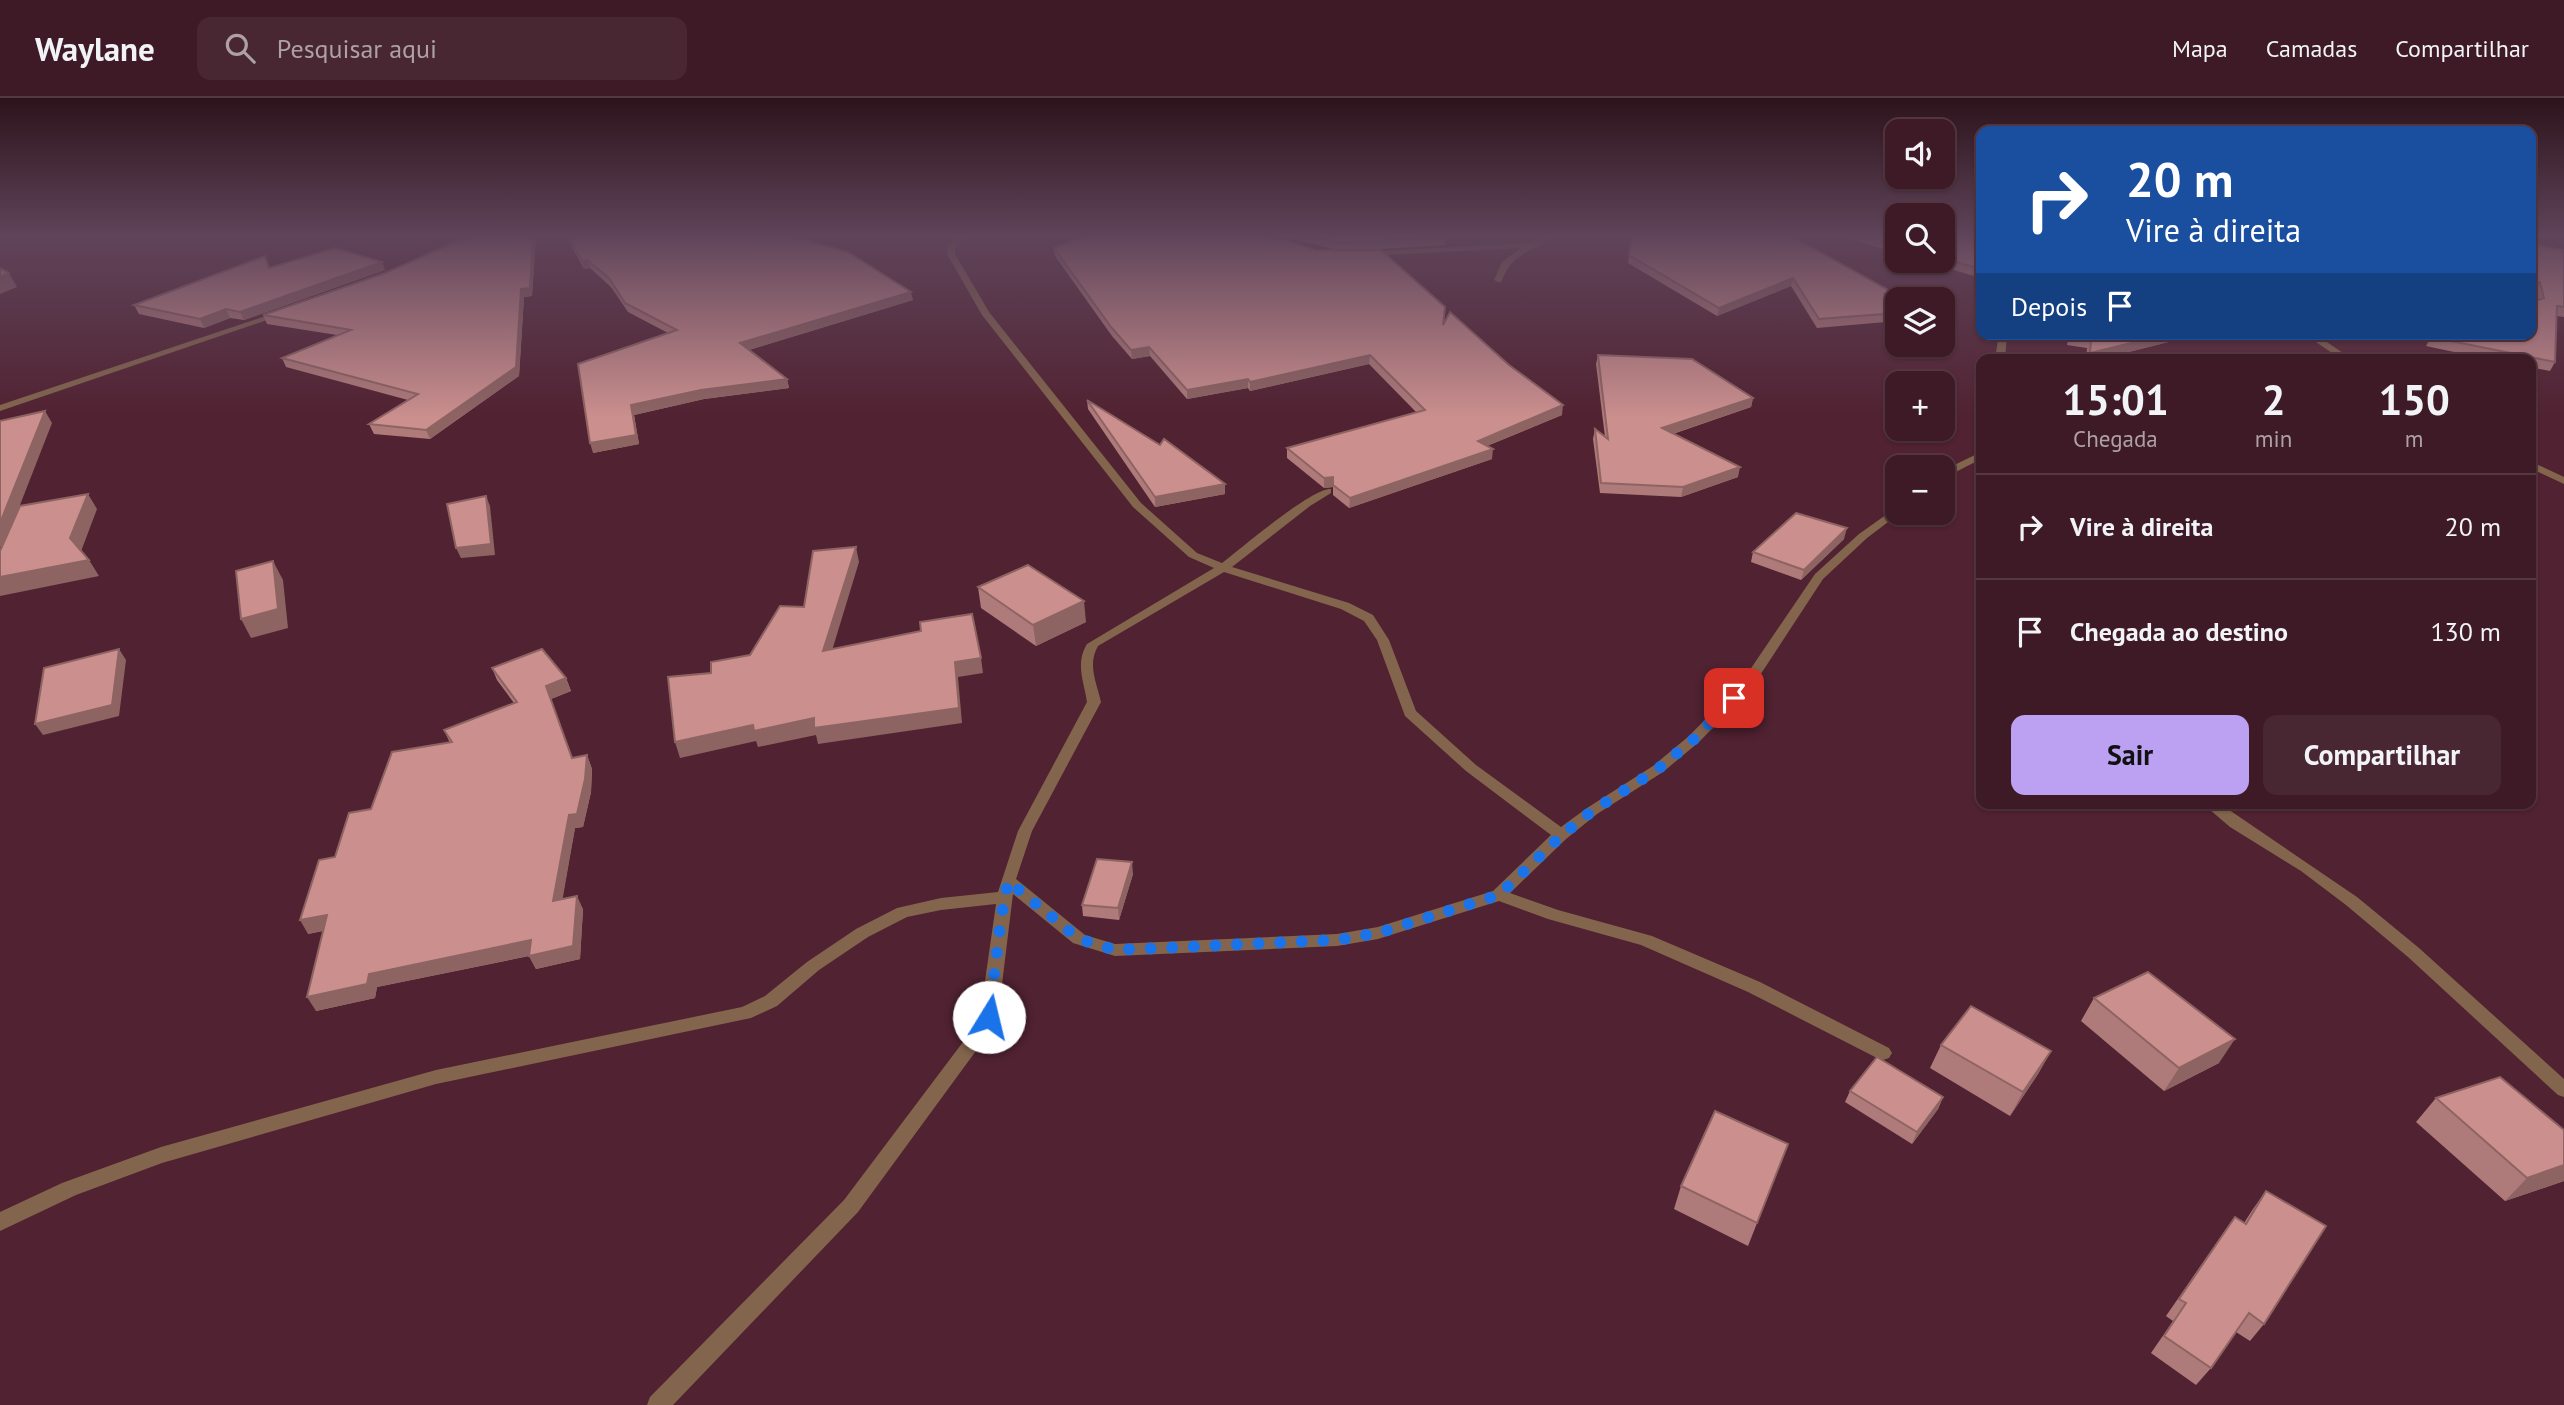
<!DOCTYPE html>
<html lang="pt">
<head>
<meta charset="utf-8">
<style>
  body { margin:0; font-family:"PT Sans",sans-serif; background:#482732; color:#f1f3f6; height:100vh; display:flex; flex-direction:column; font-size:26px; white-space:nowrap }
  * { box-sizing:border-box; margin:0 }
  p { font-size:23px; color:#ada1a7 }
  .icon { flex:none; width:38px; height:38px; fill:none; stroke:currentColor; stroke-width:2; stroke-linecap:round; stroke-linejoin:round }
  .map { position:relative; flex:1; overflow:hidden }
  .sheet { position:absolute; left:1976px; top:256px; width:560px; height:455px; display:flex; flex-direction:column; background:#3d1a25; border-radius:14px; box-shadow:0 2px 5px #0004,0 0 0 2px #563842 }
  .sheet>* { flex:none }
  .banner { position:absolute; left:1976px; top:28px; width:560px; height:214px; border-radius:14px; box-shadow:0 2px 5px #0004,0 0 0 2px #563842; background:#1a4fa0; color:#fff; overflow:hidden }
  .controls { position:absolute; left:1885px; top:21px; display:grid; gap:14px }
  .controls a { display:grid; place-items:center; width:70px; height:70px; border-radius:14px; background:#3d1a25; box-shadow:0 2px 5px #0004,0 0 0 2px #563842; font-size:35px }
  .pin { position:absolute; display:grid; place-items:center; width:60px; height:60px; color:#fff; margin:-30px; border-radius:14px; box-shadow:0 4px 10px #0006 }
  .me { position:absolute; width:77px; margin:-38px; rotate:9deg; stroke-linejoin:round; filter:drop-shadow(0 0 5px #0008) }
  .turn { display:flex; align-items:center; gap:24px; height:147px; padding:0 35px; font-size:32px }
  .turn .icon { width:91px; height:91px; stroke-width:2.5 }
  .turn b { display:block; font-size:49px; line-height:60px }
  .then { display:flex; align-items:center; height:66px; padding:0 35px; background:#0003; gap:14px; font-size:26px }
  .eta { display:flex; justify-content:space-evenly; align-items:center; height:119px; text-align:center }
  .eta b { font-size:42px; font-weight:800; line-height:49px }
  .action { display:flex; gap:14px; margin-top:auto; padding:14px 35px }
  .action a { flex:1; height:80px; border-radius:14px; background:#bca0f2; color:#111; font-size:28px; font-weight:800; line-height:80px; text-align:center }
  .action a+a { background:#482732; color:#f1f3f6 }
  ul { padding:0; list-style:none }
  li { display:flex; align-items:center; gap:21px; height:105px; padding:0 35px; border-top:2px solid #563842 }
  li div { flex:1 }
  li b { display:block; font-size:26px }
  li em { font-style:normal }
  header { display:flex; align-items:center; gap:42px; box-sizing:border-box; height:98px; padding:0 35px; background:#3d1a25; border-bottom:2px solid #563842 }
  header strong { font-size:33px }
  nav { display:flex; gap:38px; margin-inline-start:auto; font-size:24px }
  .search { width:490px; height:63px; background:#482732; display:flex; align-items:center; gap:18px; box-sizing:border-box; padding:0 24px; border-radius:14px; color:#ada1a7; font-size:26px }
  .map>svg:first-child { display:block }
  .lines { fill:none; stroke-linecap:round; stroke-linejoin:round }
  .minor { fill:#83654d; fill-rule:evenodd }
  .wall { fill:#af7b7a }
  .shaded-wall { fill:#8e6463 }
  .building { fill:#cb8f8e; stroke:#8e6463; stroke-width:2 }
  .route { stroke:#1a73e8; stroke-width:12; stroke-dasharray:0 21.6 }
</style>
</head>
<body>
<header>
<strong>Waylane</strong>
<div class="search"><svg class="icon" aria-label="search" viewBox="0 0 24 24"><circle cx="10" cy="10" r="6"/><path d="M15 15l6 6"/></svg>Pesquisar aqui</div>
<nav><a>Mapa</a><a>Camadas</a><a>Compartilhar</a></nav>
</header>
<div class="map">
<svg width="2564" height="1307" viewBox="0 0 2564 1307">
  <rect width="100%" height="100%" fill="#512231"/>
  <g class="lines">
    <g class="minor">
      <path d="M463 137H473L429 160 422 158Z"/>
      <path d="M961 137H970L955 150V156L989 214 1141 405 1197 455 1222 465C1240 451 1313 389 1331 391V395L1310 408 1232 469 1349 505 1373 517 1389 542 1416 613 1476 667 1561 729 1587 710 1653 668 1689 638 1741 585 1815 476 1859 436 1897 409V415H1900L1867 440 1823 481 1751 591 1699 644 1663 674 1597 716 1566 741 1510 795 1558 812 1652 838 1760 884 1889 950 1892 955 1889 960 1883 962 1877 960 1748 894 1641 847 1548 821 1499 803 1378 841 1337 848 1115 858 1073 845 1013 796 998 919 981 946 858 1114 673 1307H647L650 1299 844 1102 969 936 980 918 996 806 941 812 907 819 868 839 819 872 777 908 751 920 436 986 162 1065 76 1097 0 1133V1114L62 1085 161 1049 436 972 742 909 765 898 807 864 856 831 897 810 941 800 998 794 1018 733 1087 604C1084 583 1075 566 1087 546L1214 470 1189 459 1133 409 982 217 947 156 948 147ZM1224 474 1341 511 1364 523 1377 542 1405 618 1466 673 1551 737 1493 793 1378 829 1337 836 1115 846 1085 837 1016 781 1032 733 1101 604C1097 585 1087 567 1098 548Z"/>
      <path d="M1547 137H1557C1532 155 1514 152 1501 184H1498L1494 182 1502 164 1521 150 1364 158 1360 156 1364 154 1531 145Z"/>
      <path d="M278 214 285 216 0 313V307Z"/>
      <path d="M1999 236H2007L2005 261H1995Z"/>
      <path d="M2304 236H2315L2352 261H2341Z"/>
      <path d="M1981 354V361L1942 381V373Z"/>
      <path d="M2530 363 2564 379V386L2530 370Z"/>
      <path d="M2202 705H2219L2357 799 2419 850 2564 981V999L2558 997 2408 859 2346 807 2301 773 2230 729Z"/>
    </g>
  </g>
  <g class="wall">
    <path d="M472 137H536L532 198 524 199 519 278 430 341 374 336 369 326 408 302 286 269 282 260 337 237 267 226 263 217 385 175Z"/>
    <path d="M565 137H788L913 202 749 252 787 281 789 290 704 301 634 317 639 346 593 355 668 235 628 214 611 189 590 170 584 171Z"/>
    <path d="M1276 137H1444L1446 139 1445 147 1360 152 1443 226 1562 317 1487 348 1492 361 1349 410 1333 397V389L1324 390 1287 360V350L1417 315 1369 266 1250 293 1248 290 1187 301 1150 258 1132 261 1112 238 1055 158 1054 150 1337 152Z"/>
    <path d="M1631 137 1894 195 1892 201 1897 205V223L1817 230 1791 188 1717 218 1628 165Z"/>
    <path d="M1836 137H1897V155Z"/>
    <path d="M1942 137H1981V180L1922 163H1942Z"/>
    <path d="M2564 152V219L2557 218 2555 264 2550 273 2530 269V261H2487L2426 248 2431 239 2538 202 2536 192 2530 193Z"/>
    <path d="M265 158 270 170 385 172 244 222 230 220 204 230 139 216 134 207Z"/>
    <path d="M2069 236H2200L2101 261H2086L2087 250 2067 247Z"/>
    <path d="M1598 257 1753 300 1751 309 1673 336 1738 379 1681 399 1600 395 1593 341 1595 331 1605 339 1596 266Z"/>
    <path d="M1087 302 1225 396 1155 409 1088 311Z"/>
    <path d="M1844 441 1801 482 1751 464 1753 454Z"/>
    <path d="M978 489 1086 524 1036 548 981 510Z"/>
    <path d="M492 570 566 580 571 593 551 601 572 660 587 657 592 671 591 694 583 729 575 730 562 801 583 811 580 861 536 871 529 858 377 889 375 900 316 913 323 833 308 836 335 759 371 711 450 645 444 632 514 605 497 582Z"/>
    <path d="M1133 776 1119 822 1083 818 1082 807Z"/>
    <path d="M2094 900 2219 965 2164 993 2081 923Z"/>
    <path d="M1941 947 2051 953 2038 976 2010 1018 1930 970Z"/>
    <path d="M1850 993 1943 999 1938 1011 1912 1046 1845 1004Z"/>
    <path d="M2436 1000 2564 1032V1083L2505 1103 2416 1024Z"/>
    <path d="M1788 1046 1748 1148 1674 1111 1681 1088Z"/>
    <path d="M2266 1093 2264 1226 2250 1243 2236 1234 2211 1270 2196 1287 2151 1255 2173 1223 2166 1218 2222 1137 2235 1119 2244 1125 2253 1111Z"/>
  </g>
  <g class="shaded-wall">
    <path d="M533 137H536L532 198 524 199 519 278 430 341 426 332 521 191Z"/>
    <path d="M587 162 590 170 584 171 582 163Z"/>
    <path d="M382 164 385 172 244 222 240 214Z"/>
    <path d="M9 175 17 189 0 196V179Z"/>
    <path d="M1793 180 1791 188 1717 218 1719 210Z"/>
    <path d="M2540 184 2536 192 2530 193V185Z"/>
    <path d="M911 194 913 202 742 254 740 245Z"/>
    <path d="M1894 195 1891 203 1885 196Z"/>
    <path d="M226 211 230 220 204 230 200 221Z"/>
    <path d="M2168 236H2200L2101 261H2088L2090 255Z"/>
    <path d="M1149 249 1150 258 1132 261 1131 252Z"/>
    <path d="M1370 257 1369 266 1250 293V284Z"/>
    <path d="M787 281 789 290 704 301 634 317 639 346 593 355 590 345 631 307 701 292Z"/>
    <path d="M1248 281V290L1187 301V292Z"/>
    <path d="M1753 300 1751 309 1660 340 1662 330Z"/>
    <path d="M1563 307 1562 317 1477 352 1478 343Z"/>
    <path d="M45 313 52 325 4 448 0 449V425Z"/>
    <path d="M1493 351 1492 361 1349 410 1350 400Z"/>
    <path d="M1740 369 1738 379 1681 399 1683 389Z"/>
    <path d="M1333 379V389L1324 390V380Z"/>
    <path d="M1225 386V396L1155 409V399Z"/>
    <path d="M88 396 97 411 80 456 70 440Z"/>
    <path d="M486 398 490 408 495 457 461 460 456 450Z"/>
    <path d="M1847 430 1844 441 1801 482 1804 472Z"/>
    <path d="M856 449 859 464 827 569 823 553Z"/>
    <path d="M89 462 99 478 0 498V479Z"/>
    <path d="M273 463 283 482 288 530 251 540 241 521Z"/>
    <path d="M1084 503 1086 524 1036 548 1033 527Z"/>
    <path d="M119 551 126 562 119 618 43 637 35 626Z"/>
    <path d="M981 560 983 575 958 579 962 625 818 646 816 637 758 649 756 643 680 660 675 644 955 564Z"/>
    <path d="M566 580 571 593 551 601 577 673 546 588Z"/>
    <path d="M587 657 592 671 591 694 583 729 575 730 560 816 553 803 569 717Z"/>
    <path d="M1132 764 1133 776 1119 822 1118 810Z"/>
    <path d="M577 798 583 811 580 861 536 871 529 858 533 857 377 889 375 900 316 913 307 899Z"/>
    <path d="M327 817 335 830 308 836 300 822Z"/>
    <path d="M2235 941 2219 965 2164 993 2179 970Z"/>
    <path d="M2051 953 2038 976 2010 1018 2023 994Z"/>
    <path d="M1943 999 1938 1011 1912 1046 1917 1034Z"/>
    <path d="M2564 1067V1083L2505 1103 2527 1080Z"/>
  </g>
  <g class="building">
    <path d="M472 137H533L530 190 521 191 516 269 426 332 369 326 418 296 282 260 351 232 263 217 385 175Z"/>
    <path d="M567 137H788L848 154 911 194 740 245 787 281 701 292 631 307 636 337 590 345 578 266 677 232 625 205 609 180 587 162 582 163Z"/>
    <path d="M1087 137H1270L1316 152H1381L1445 209 1443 227 1450 214 1509 267 1563 307 1478 343 1493 351 1350 400 1333 387V379L1324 380 1287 350 1425 312 1370 257 1250 284 1248 281 1187 292 1149 249 1131 252 1111 229 1054 150Z"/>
    <path d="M1309 137H1444L1446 139 1341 145Z"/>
    <path d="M1632 137H1789L1894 195 1885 196 1897 205V215L1819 221 1793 180 1719 210 1629 157Z"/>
    <path d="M1865 137H1897V147Z"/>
    <path d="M1942 137H1981V171L1942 160Z"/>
    <path d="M2530 146 2564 152V209L2557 208 2555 264 2431 239 2440 236H2530V205L2544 200 2540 184 2530 185Z"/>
    <path d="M335 150 382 164 240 214 226 211 200 221 134 207 265 158 269 170Z"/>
    <path d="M0 170 9 175 0 179Z"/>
    <path d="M2071 236H2168L2090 255 2091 241 2070 238Z"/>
    <path d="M1598 257 1692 261 1753 300 1662 330 1740 369 1683 389 1601 385 1595 331 1608 341Z"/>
    <path d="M1087 302 1160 347 1164 341 1225 386 1155 399Z"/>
    <path d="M45 313 0 425V323Z"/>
    <path d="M88 396 70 440 89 462 0 479V453L20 408Z"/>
    <path d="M486 398 491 446 456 450 447 406Z"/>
    <path d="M1796 415 1847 430 1804 472 1753 454Z"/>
    <path d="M856 449 823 553 921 533 920 524 972 516 981 560 955 564 959 610 814 630V620L754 633 753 627 675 644 668 579 711 575V564L750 557 780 508 804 509 813 453Z"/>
    <path d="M273 463 278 511 241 521 236 473Z"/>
    <path d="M1028 467 1084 503 1033 527 978 489Z"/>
    <path d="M119 551 112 607 35 626 44 570Z"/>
    <path d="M542 551 566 580 546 588 572 660 587 657 585 681 577 716 569 717 553 803 577 798 573 848 529 858 531 842 369 876 367 886 307 899 327 817 300 822 319 762 335 759 349 715 371 711 392 654 452 644 444 632 517 604 492 570Z"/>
    <path d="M1097 761 1132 764 1118 810 1082 807Z"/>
    <path d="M2148 874 2235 941 2179 970 2094 900Z"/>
    <path d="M1971 908 2051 953 2023 994 1941 947Z"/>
    <path d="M1877 959 1943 999 1917 1034 1850 993Z"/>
    <path d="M2500 979 2564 1032V1067L2527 1080 2436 1000Z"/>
    <path d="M1715 1013 1788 1046 1757 1125 1681 1088Z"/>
    <path d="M2266 1093 2326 1128 2264 1226 2249 1215 2211 1270 2164 1238 2186 1205 2179 1201 2235 1119 2246 1126Z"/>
  </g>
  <linearGradient id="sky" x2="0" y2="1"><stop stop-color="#2d131b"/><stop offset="0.43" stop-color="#5f445a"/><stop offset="1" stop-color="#5f445a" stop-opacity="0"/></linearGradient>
  <rect width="2564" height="320" fill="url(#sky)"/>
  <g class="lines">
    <path class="route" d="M989 919 1001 820 1008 783 1079 841 1115 852 1337 842 1378 835 1499 797 1562 737 1592 713 1658 671 1694 641 1734 600"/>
  </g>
</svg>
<div class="controls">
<a><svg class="icon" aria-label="sound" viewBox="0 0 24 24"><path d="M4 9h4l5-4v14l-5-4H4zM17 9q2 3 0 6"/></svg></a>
<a><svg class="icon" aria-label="search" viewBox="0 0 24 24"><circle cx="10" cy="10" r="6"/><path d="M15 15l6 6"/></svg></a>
<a><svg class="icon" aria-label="layers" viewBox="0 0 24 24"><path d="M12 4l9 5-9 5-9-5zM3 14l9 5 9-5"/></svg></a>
<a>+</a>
<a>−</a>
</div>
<div class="pin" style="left:1734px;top:600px;background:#d93025"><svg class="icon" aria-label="arrive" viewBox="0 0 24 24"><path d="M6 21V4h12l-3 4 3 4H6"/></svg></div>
<svg class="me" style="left:989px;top:919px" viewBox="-20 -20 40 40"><circle r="19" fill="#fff"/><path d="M0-13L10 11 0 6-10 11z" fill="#1a73e8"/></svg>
<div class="banner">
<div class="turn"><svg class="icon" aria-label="right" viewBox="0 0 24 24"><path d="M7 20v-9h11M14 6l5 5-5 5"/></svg><div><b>20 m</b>Vire à direita</div></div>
<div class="then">Depois<svg class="icon" aria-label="arrive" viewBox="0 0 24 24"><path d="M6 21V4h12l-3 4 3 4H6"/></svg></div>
</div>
<section class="sheet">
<div class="eta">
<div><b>15:01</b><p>Chegada</p></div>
<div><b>2</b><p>min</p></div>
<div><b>150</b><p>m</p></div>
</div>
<ul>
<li><svg class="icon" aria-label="right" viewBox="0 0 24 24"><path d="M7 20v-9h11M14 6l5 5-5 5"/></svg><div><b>Vire à direita</b></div><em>20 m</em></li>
<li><svg class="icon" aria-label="arrive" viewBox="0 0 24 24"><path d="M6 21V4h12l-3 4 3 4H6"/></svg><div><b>Chegada ao destino</b></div><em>130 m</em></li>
</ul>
<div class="action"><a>Sair</a><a>Compartilhar</a></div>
</section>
</div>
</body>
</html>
